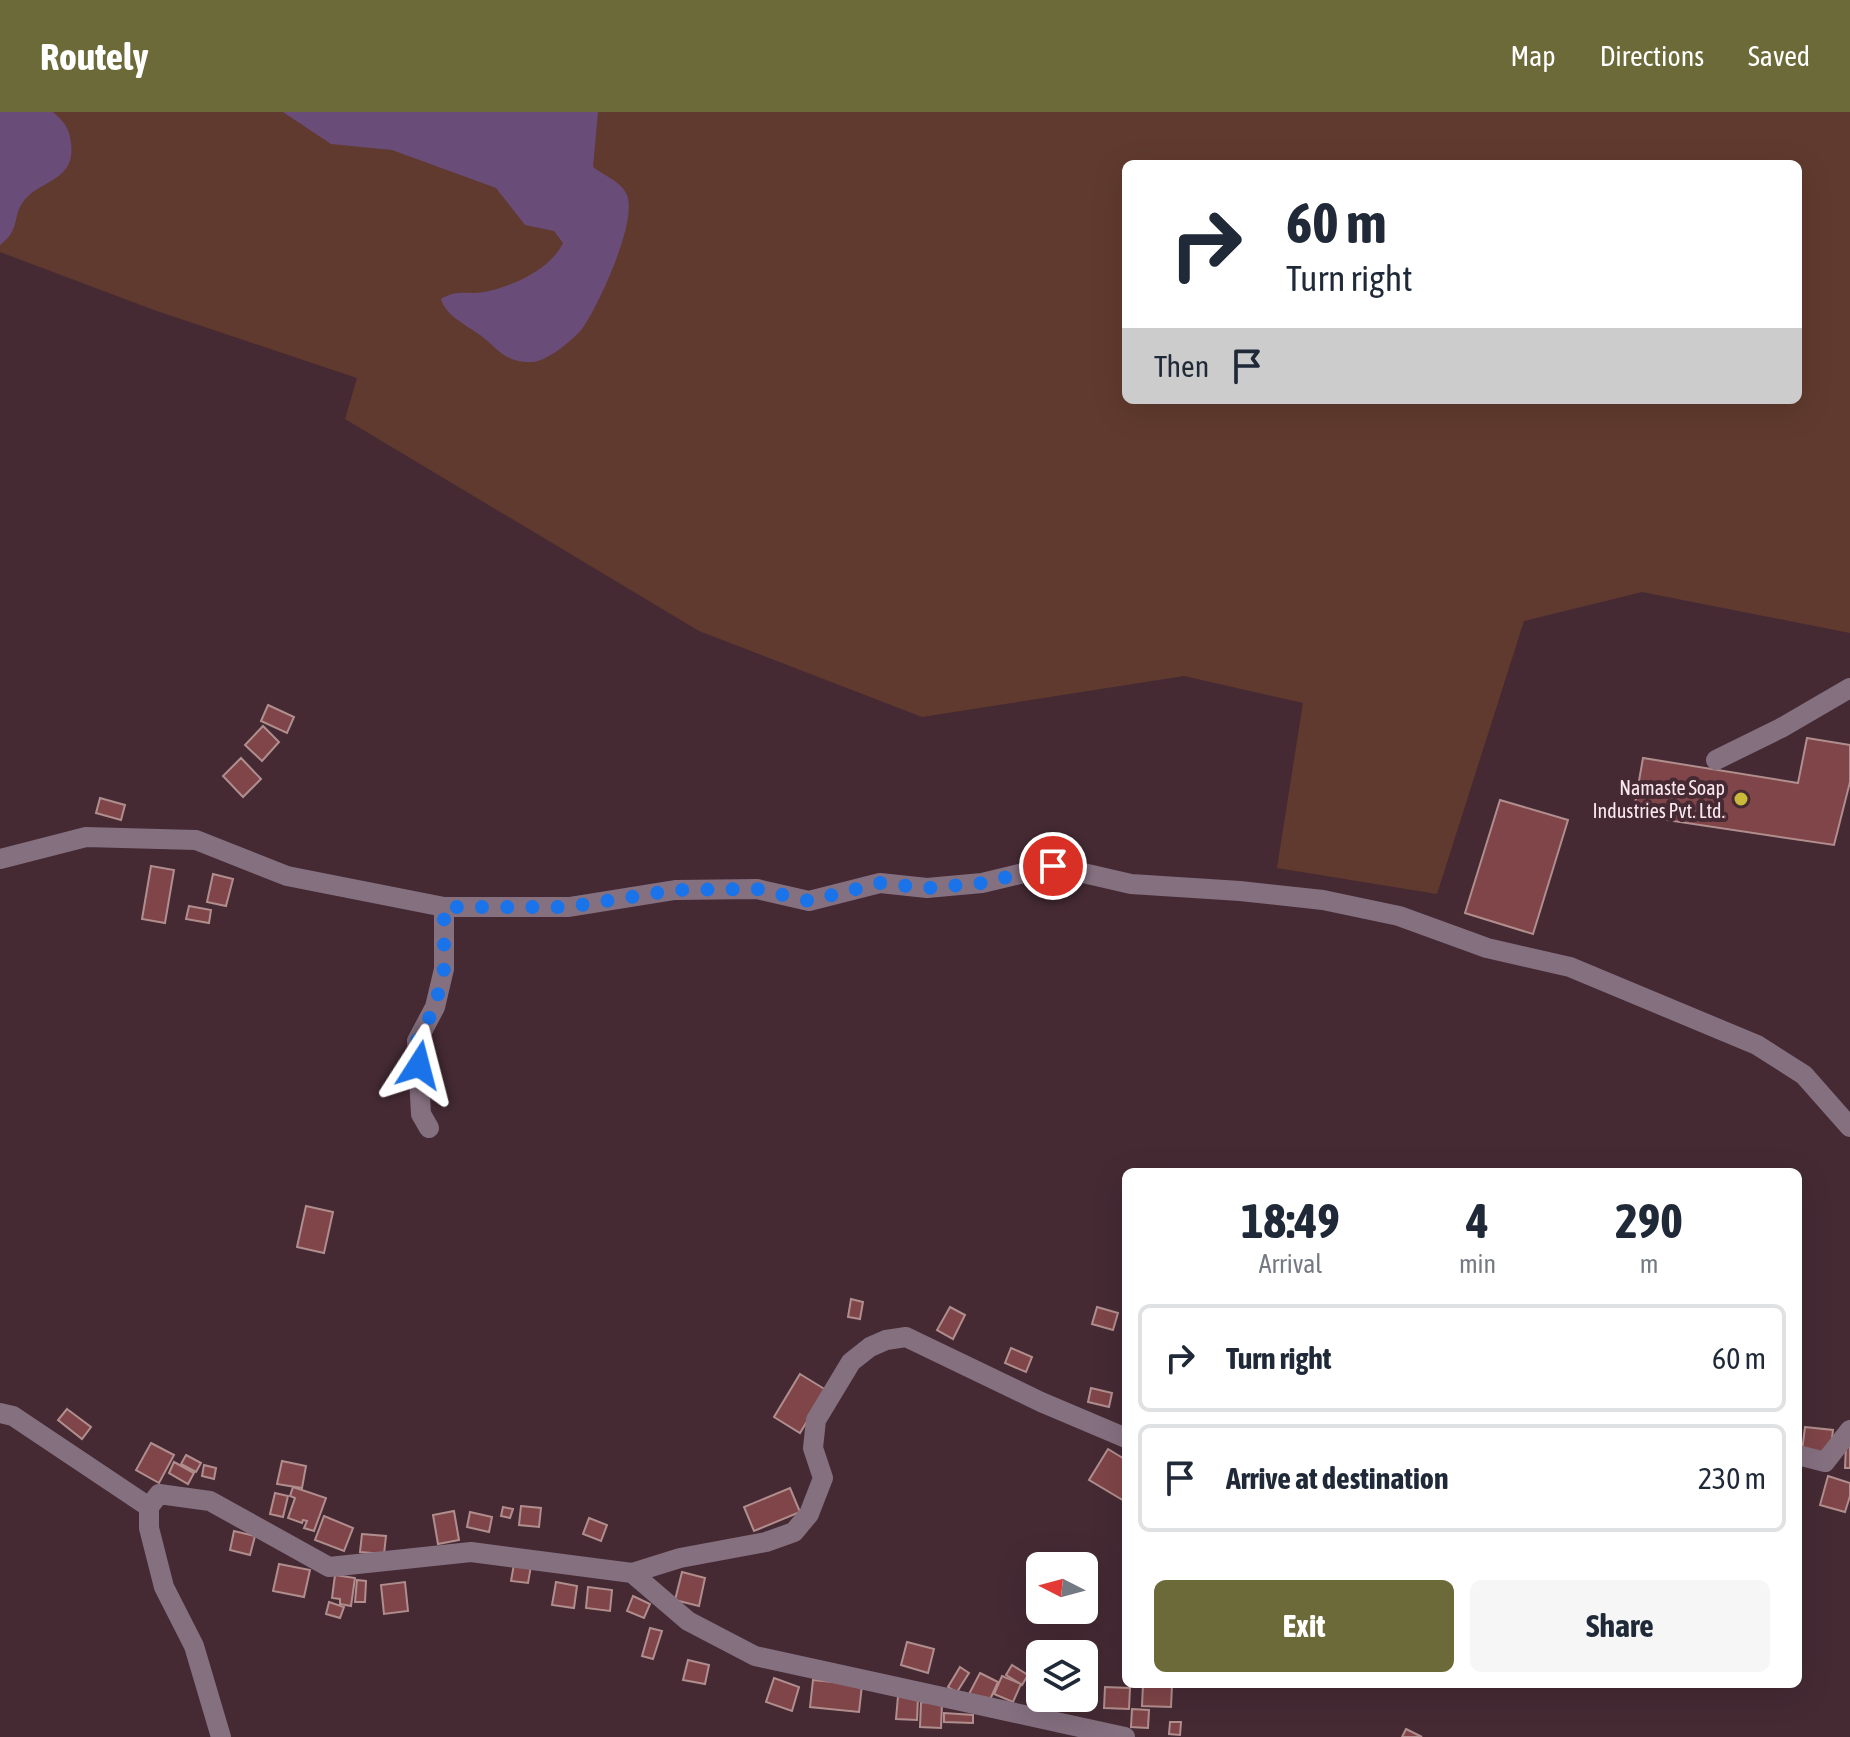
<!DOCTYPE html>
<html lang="en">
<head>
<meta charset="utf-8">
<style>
  body { margin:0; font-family:"Asap Condensed",sans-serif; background:#f6f6f7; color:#1f2937; height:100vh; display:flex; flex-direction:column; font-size:30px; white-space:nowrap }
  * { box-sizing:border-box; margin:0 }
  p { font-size:26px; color:#747a83 }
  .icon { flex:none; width:44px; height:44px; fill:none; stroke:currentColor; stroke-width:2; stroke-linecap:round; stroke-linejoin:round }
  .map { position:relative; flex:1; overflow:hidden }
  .details { position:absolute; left:1122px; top:1056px; width:680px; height:520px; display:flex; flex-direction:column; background:#fff; border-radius:12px; box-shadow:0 8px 32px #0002 }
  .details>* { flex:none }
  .top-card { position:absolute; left:1122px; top:48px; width:680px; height:244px; border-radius:12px; box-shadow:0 8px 32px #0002; background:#fff; color:#1f2937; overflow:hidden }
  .needle { width:52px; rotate:276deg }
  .fabs { position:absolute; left:1026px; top:1440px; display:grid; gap:16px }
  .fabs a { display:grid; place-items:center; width:72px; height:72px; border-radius:12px; background:#fff; box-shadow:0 8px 32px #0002; font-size:40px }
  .pin { position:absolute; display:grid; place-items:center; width:68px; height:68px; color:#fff; margin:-34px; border:4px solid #fff; border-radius:50%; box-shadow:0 2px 8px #0007 }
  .me { position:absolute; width:88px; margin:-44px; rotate:9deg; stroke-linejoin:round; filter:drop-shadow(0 0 6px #0008) }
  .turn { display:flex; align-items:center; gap:28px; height:168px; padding:0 32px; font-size:36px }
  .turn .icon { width:104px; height:104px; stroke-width:2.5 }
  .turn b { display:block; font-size:56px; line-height:68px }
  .then { display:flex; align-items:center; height:76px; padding:0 32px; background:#0003; gap:16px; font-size:30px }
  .eta { display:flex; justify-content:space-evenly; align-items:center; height:136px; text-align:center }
  .eta b { font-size:48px; font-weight:700; line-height:56px }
  .action { display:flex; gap:16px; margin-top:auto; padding:16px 32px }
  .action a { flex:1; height:92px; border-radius:12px; background:#6c6a38; color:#fff; font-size:32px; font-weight:700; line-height:92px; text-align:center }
  .action a+a { background:#f6f6f7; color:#1f2937 }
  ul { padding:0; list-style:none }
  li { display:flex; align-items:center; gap:24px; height:108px; margin:0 16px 12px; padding:0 16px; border:4px solid #e0e1e3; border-radius:12px }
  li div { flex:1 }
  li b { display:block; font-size:30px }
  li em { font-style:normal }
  header { display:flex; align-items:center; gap:48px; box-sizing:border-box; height:112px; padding:0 40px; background:#6c6a38; color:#fff }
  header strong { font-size:38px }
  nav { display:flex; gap:44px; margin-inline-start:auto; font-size:28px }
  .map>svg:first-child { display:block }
  .green { fill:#603a2e; fill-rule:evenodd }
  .water { fill:#6a4c79 }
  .building { fill:#7f4548; stroke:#b18e8e; stroke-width:2 }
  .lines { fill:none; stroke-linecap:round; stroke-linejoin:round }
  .minor { stroke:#857080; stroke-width:20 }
  .route { stroke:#1a73e8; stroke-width:14; stroke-dasharray:0 25.2 }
  .poi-dot { fill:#caba3a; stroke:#452a34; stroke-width:3 }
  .labels { text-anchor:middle; stroke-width:8; stroke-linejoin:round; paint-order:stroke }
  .poi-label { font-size:20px; fill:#fce9ef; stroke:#452a34; text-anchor:end }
</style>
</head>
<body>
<header>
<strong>Routely</strong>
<nav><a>Map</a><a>Directions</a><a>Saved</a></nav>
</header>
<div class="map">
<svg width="1850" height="1625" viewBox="0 0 1850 1625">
  <rect width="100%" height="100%" fill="#452a34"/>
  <path class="green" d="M0 0H1850V521L1642 480 1524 509 1437 782 1277 756 1303 591 1184 564 922 605 699 519 345 307 357 266 154 198 0 140ZM1126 52H1798V288H1126Z"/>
  <g class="water">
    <path d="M0 0H53C64 10 69 15 71 31 76 70 40 67 23 90 12 105 21 117 0 133Z"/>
    <path d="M283 0H598L593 55C602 62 621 70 626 81 640 105 598 195 582 217 573 228 546 250 532 250 504 251 498 236 480 223 465 212 446 204 441 187 458 177 466 183 484 180 513 174 550 158 563 131L554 119 525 113 496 76 392 38 331 32Z"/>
  </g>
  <g class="building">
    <path d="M268 593 294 605 287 621 261 609Z"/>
    <path d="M263 614 279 630 262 649 245 633Z"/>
    <path d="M1807 626 1850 633V670L1834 733 1633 703 1643 646 1798 671Z"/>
    <path d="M241 646 261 667 243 685 223 664Z"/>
    <path d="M100 686 125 693 121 708 96 701Z"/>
    <path d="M1500 688 1568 708 1533 822 1465 801Z"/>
    <path d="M151 754 174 758 165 811 142 807Z"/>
    <path d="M213 762 233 767 226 794 207 790Z"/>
    <path d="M189 794 211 798 209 811 186 807Z"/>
    <path d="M306 1094 333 1100 324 1141 297 1135Z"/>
    <path d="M851 1187 863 1190 860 1207 848 1205Z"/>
    <path d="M950 1195 965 1203 953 1227 937 1218Z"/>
    <path d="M1097 1195 1118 1201 1113 1218 1092 1212Z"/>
    <path d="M1011 1236 1032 1245 1026 1260 1005 1251Z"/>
    <path d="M800 1262 826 1278 800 1321 774 1305Z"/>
    <path d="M1091 1276 1112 1281 1109 1295 1088 1290Z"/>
    <path d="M67 1297 91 1315 82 1327 58 1308Z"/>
    <path d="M1805 1315 1833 1318 1830 1343 1802 1339Z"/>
    <path d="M151 1331 174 1343 159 1371 136 1358Z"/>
    <path d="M1846 1333H1850V1356H1845Z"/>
    <path d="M1108 1337 1126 1348V1390L1089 1368Z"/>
    <path d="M186 1343 201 1351 196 1360 181 1352Z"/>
    <path d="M282 1349 306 1354 302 1376 277 1372Z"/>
    <path d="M174 1350 194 1361 188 1372 169 1361Z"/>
    <path d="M204 1353 216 1356 214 1367 202 1364Z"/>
    <path d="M1828 1364 1850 1371V1384L1845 1400 1820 1393Z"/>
    <path d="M293 1375 326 1386 314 1419 304 1416 307 1409 303 1408 302 1411 288 1406 295 1386 290 1384Z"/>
    <path d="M790 1376 800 1400 754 1419 744 1395Z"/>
    <path d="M275 1381 288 1384 283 1405 270 1402Z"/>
    <path d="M521 1394 541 1396 539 1415 519 1413Z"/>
    <path d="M503 1395 513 1397 510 1406 501 1404Z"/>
    <path d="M454 1399 459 1428 438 1432 433 1403Z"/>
    <path d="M470 1400 492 1405 489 1420 467 1415Z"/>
    <path d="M324 1404 353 1416 344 1439 315 1428Z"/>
    <path d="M589 1406 607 1413 601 1429 583 1422Z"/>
    <path d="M234 1419 255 1424 250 1443 230 1438Z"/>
    <path d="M362 1422 386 1424 384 1442 360 1440Z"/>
    <path d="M279 1452 310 1458 304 1485 273 1479Z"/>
    <path d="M514 1452 531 1454 528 1471 511 1469Z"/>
    <path d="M682 1460 705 1466 699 1494 675 1488Z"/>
    <path d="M335 1463 355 1466 351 1494 340 1492V1487L332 1486Z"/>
    <path d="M357 1468 366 1469 365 1490H355Z"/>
    <path d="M405 1470 408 1499 384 1502 381 1473Z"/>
    <path d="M556 1470 577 1474 574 1496 552 1493Z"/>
    <path d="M588 1475 612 1478 610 1499 586 1496Z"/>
    <path d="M633 1484 650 1492 644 1506 627 1499Z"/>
    <path d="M329 1490 344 1495 340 1506 326 1502Z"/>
    <path d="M650 1516 662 1519 653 1547 642 1544Z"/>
    <path d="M907 1530 934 1537 928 1561 901 1553Z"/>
    <path d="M688 1548 709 1553 705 1572 683 1568Z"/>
    <path d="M1012 1553 1028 1563 1022 1573 1006 1563Z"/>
    <path d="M960 1555 969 1561 957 1580 948 1575Z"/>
    <path d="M980 1561 998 1570 988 1592 969 1582Z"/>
    <path d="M1002 1564 1021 1572 1013 1590 994 1582Z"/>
    <path d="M774 1566 799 1575 792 1599 766 1590Z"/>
    <path d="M813 1568 862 1573 859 1600 810 1595Z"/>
    <path d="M1084 1571 1095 1576 1084 1597 1065 1587 1084 1586Z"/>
    <path d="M1143 1572 1172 1573 1171 1595 1142 1594Z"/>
    <path d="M1105 1575 1130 1576 1129 1597 1104 1596Z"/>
    <path d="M898 1584 918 1585 917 1608 896 1607Z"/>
    <path d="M921 1590 942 1591 941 1616 920 1615Z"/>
    <path d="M1132 1597 1149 1598 1148 1616 1131 1615Z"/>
    <path d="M944 1601 973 1603V1611L944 1610Z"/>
    <path d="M1170 1610H1181L1180 1623 1169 1622Z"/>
    <path d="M1406 1617 1422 1625H1402Z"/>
  </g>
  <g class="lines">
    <g class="minor">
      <path d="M1716 648 1781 616 1850 576"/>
      <path d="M0 747 86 725 196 728 287 764 444 795H569L675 778 757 777 809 789 880 771 927 776 982 771 1053 754 1131 772 1240 779 1323 788 1399 804 1487 836 1570 855 1757 933 1804 963 1850 1015"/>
      <path d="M429 1016 421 1002 417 929 435 895 444 857V795"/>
      <path d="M0 1301 13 1304 149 1395 159 1382 210 1389 329 1455 471 1440 632 1461 688 1509 755 1544 1125 1625"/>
      <path d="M1798 1343 1825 1350 1850 1318"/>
      <path d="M149 1395V1416L164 1475 194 1534 221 1625"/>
      <path d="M632 1461 680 1446 766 1430 794 1420 809 1402 823 1366 813 1336 816 1308 851 1250 870 1235 886 1228 906 1225 1041 1290 1126 1326"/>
    </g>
  </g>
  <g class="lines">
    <path class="route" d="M419 953 417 929 435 895 444 857V795H569L675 778 757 777 809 789 880 771 927 776 982 771 1053 754"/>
  </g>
  <circle class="poi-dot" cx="1741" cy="687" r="8"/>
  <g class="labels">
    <g class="poi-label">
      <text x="1725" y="683">Namaste Soap<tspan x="1725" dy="23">Industries Pvt. Ltd.</tspan></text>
    </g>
  </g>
</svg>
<div class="fabs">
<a><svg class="needle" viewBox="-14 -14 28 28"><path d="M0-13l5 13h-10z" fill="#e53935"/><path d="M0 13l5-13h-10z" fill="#747a83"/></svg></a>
<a><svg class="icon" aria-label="layers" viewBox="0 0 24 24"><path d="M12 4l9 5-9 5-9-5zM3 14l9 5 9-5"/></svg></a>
</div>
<div class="pin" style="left:1053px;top:754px;background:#d93025"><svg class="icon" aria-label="arrive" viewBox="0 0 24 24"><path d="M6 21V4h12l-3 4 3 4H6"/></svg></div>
<svg class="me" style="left:419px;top:953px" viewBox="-20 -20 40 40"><path d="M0-17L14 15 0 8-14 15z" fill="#1a73e8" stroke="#fff" stroke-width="4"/></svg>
<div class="top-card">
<div class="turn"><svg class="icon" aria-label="right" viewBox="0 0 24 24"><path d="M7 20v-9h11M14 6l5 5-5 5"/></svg><div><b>60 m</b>Turn right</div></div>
<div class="then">Then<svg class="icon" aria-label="arrive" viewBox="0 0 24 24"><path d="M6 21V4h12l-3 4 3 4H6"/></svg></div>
</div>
<section class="details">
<div class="eta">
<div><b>18:49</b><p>Arrival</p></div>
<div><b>4</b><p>min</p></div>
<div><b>290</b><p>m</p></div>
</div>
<ul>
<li><svg class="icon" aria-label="right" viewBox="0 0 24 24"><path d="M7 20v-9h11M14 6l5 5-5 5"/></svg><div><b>Turn right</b></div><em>60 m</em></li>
<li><svg class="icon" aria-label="arrive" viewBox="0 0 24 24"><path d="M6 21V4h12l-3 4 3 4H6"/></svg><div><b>Arrive at destination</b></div><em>230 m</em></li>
</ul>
<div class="action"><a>Exit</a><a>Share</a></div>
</section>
</div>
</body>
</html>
